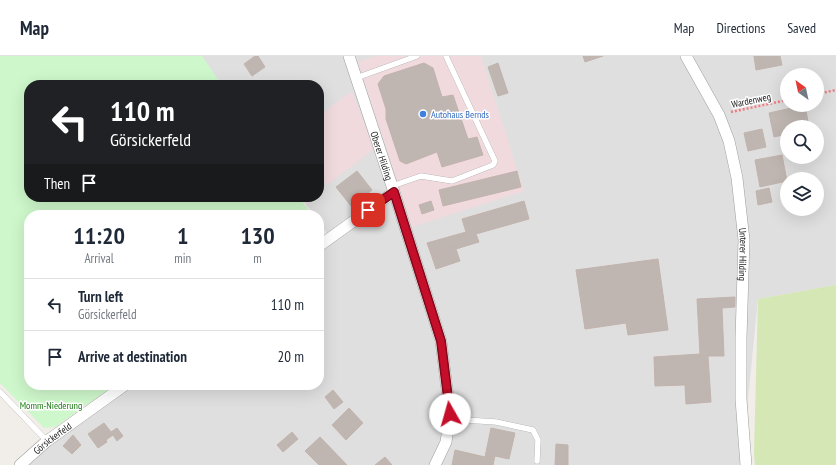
<!DOCTYPE html>
<html lang="en">
<head>
<meta charset="utf-8">
<style>
  body { margin:0; font-family:"PT Sans Narrow",sans-serif; background:#f2f2f3; color:#1f2937; height:100vh; display:flex; flex-direction:column; font-size:15px; white-space:nowrap }
  * { box-sizing:border-box; margin:0 }
  p { font-size:13px; color:#747a83 }
  .icon { flex:none; width:22px; height:22px; fill:none; stroke:currentColor; stroke-width:2; stroke-linecap:round; stroke-linejoin:round }
  .map { position:relative; flex:1; overflow:hidden }
  .details { position:absolute; left:24px; top:154px; width:300px; height:180px; display:flex; flex-direction:column; background:#fff; border-radius:16px; box-shadow:0 4px 16px #0002 }
  .details>* { flex:none }
  .top-card { position:absolute; left:24px; top:24px; width:300px; height:122px; border-radius:16px; box-shadow:0 4px 16px #0002; background:#202124; color:#fff; overflow:hidden }
  .needle { width:26px; rotate:327deg }
  .controls { position:absolute; left:780px; top:12px; display:grid; gap:8px }
  .controls a { display:grid; place-items:center; width:44px; height:44px; border-radius:50%; background:#fff; box-shadow:0 4px 16px #0002; font-size:20px }
  .pin { position:absolute; display:grid; place-items:center; width:34px; height:34px; color:#fff; margin:-17px; border-radius:8px; box-shadow:0 2px 6px #0006 }
  .me { position:absolute; width:44px; margin:-22px; rotate:353deg; stroke-linejoin:round; filter:drop-shadow(0 0 3px #0008) }
  .turn { display:flex; align-items:center; gap:14px; height:84px; padding:0 20px; font-size:18px }
  .turn .icon { width:52px; height:52px; stroke-width:2.5 }
  .turn b { display:block; font-size:28px; line-height:34px }
  .then { display:flex; align-items:center; height:38px; padding:0 20px; background:#0003; gap:8px; font-size:15px }
  .eta { display:flex; justify-content:space-evenly; align-items:center; height:68px; text-align:center }
  .eta b { font-size:24px; font-weight:800; line-height:28px }
  ul { padding:0; list-style:none }
  li { display:flex; align-items:center; gap:12px; height:52px; padding:0 20px; border-top:1px solid #e0e1e3 }
  li div { flex:1 }
  li b { display:block; font-size:15px }
  li em { font-style:normal }
  header { display:flex; align-items:center; gap:24px; box-sizing:border-box; height:56px; padding:0 20px; background:#fff; border-bottom:1px solid #e0e1e3 }
  header strong { font-size:19px }
  nav { display:flex; gap:22px; margin-inline-start:auto; font-size:14px }
  .map>svg:first-child { display:block }
  .residential { fill:#e0dfdf; fill-rule:evenodd }
  .commercial { fill:#f0dadd }
  .grass { fill:#d4e7b4 }
  .park { fill:#cef7cb }
  .building { fill:#bfb6b2; stroke:#c2b3ac }
  .lines { fill:none; stroke-linecap:round; stroke-linejoin:round }
  .service-casing { stroke:#9f9f9f; stroke-width:6 }
  .minor-casing { stroke:#9f9f9f; stroke-width:12 }
  .path { stroke:#f17b80; stroke-width:2.5; stroke-dasharray:2 2; stroke-linecap:butt }
  .service { stroke:#fff; stroke-width:5.5 }
  .minor { stroke:#fff; stroke-width:11 }
  .route-casing { stroke:#80091b; stroke-width:10 }
  .route { stroke:#c50e29; stroke-width:7 }
  .shop-dot { fill:#3f7fe0; stroke:#fff; stroke-width:1.5 }
  .labels { text-anchor:middle; stroke-width:3; stroke-linejoin:round; paint-order:stroke }
  .street-label { font-size:10px; fill:#222; stroke:#fff }
  .shop-label { font-size:10px; fill:#366cbe; stroke:#fff; text-anchor:start }
  .park-label { font-size:10px; fill:#1a7b14; stroke:#fff }
</style>
</head>
<body>
<header>
<strong>Map</strong>
<nav><a>Map</a><a>Directions</a><a>Saved</a></nav>
</header>
<div class="map">
<svg width="836" height="409" viewBox="0 0 836 409">
  <rect width="100%" height="100%" fill="#f1ede9"/>
  <path class="residential" d="M200 0H836V229L758 243 744 383 749 409H22L125 329H319V190L330 182 319 166V159H314L301 141H319V29H221ZM787 19H817V49H787ZM787 71H817V101H787ZM787 123H817V153H787Z"/>
  <g class="commercial">
    <path d="M377 0H481L524 135 412 171 358 6Z"/>
    <path d="M352 35 374 93 327 129 319 118V60Z"/>
  </g>
  <path class="grass" d="M836 229V409H755L754 397 758 243Z"/>
  <path class="park" d="M0 0H202L222 29H29V141H299L312 159H29V329H115L55 371 44 372 0 327Z"/>
  <g class="building">
    <path d="M255 0H258L265 11 252 20 244 8Z"/>
    <path d="M583 0H603L585 6Z"/>
    <path d="M754 0H780L782 9 756 14Z"/>
    <path d="M424 7 433 12 442 41 453 39 468 83 477 81 483 99 442 111 437 96 406 108 400 105 386 63V53L378 28 384 20Z"/>
    <path d="M498 7 508 37 498 40 488 11Z"/>
    <path d="M805 49 809 71H787V78L774 81 769 57Z"/>
    <path d="M762 73 766 91 748 95 744 77Z"/>
    <path d="M782 99 787 125 760 131 755 104Z"/>
    <path d="M357 115 372 134 351 150 336 131Z"/>
    <path d="M517 115 521 131 443 150 439 134Z"/>
    <path d="M769 132 772 146 758 149 756 135Z"/>
    <path d="M431 145 434 154 422 158 419 149Z"/>
    <path d="M524 145 529 163 476 178 479 186 456 193 455 190 431 198 427 187 466 176 462 163Z"/>
    <path d="M455 190 460 205 436 213 431 198Z"/>
    <path d="M658 203 668 274 628 279 626 267 585 273 576 214Z"/>
    <path d="M735 241V251L722 252 724 300H708L711 346 686 348 685 329 655 330 654 301 700 298 697 243Z"/>
    <path d="M333 334 343 346 334 353 325 341Z"/>
    <path d="M349 352 363 367 346 384 332 369Z"/>
    <path d="M104 367 111 376 117 372 123 380 117 385 113 379 106 384 107 386 98 392 88 378Z"/>
    <path d="M491 372 515 377 509 403 495 400 485 401Z"/>
    <path d="M292 376 298 383 283 396 277 389Z"/>
    <path d="M73 379 81 389 72 398 63 390Z"/>
    <path d="M320 381 347 409H319L305 395Z"/>
    <path d="M556 388 568 389V409H555Z"/>
    <path d="M455 394 485 401 495 400 493 409H452Z"/>
    <path d="M385 401 392 409H375Z"/>
  </g>
  <g class="lines">
    <g class="service-casing">
      <g id="service">
        <path d="M356 22 417 0"/>
        <path d="M392 130 421 120 452 125 493 109 495 105 446 0"/>
        <path d="M0 336 47 385"/>
        <path d="M450 363 496 366 533 374 538 384 537 405"/>
      </g>
    </g>
    <g class="minor-casing">
      <g id="minor">
        <path id="s1" d="M349 0 394 136 441 285 450 358 446 386 435 409"/>
        <path id="s2" d="M686 0 719 59 729 85 737 122 744 184 741 282V343L746 409"/>
        <path d="M319 190 394 136"/>
        <path id="s3" d="M20 409 47 385 125 329"/>
      </g>
    </g>
    <g class="path">
      <path d="M817 38 836 34"/>
      <path d="M731 56 787 44"/>
    </g>
    <use href="#service" class="service"/>
    <use href="#minor" class="minor"/>
  </g>
  <g class="lines">
    <g class="route-casing">
      <path id="route" d="M368 154 394 136 441 285 450 358"/>
    </g>
    <use href="#route" class="route"/>
  </g>
  <circle class="shop-dot" cx="423" cy="58" r="4"/>
  <g class="labels">
    <g class="street-label">
      <text transform="translate(751 44) rotate(-12)" y="4">Wardenweg</text>
      <text dy="4" stroke="none"><textPath href="#s1" startOffset="105">Oberer Hilding</textPath></text>
      <text dy="4" stroke="none"><textPath href="#s2" startOffset="210">Unterer Hilding</textPath></text>
      <text dy="4" stroke="none"><textPath href="#s3" startOffset="42">Görsickerfeld</textPath></text>
    </g>
    <g class="shop-label">
      <text x="431" y="62">Autohaus Bernds</text>
    </g>
    <g class="park-label">
      <text x="51" y="353">Momm-Niederung</text>
    </g>
  </g>
</svg>
<div class="controls">
<a><svg class="needle" viewBox="-14 -14 28 28"><path d="M0-13l5 13h-10z" fill="#e53935"/><path d="M0 13l5-13h-10z" fill="#747a83"/></svg></a>
<a><svg class="icon" aria-label="search" viewBox="0 0 24 24"><circle cx="10" cy="10" r="6"/><path d="M15 15l6 6"/></svg></a>
<a><svg class="icon" aria-label="layers" viewBox="0 0 24 24"><path d="M12 4l9 5-9 5-9-5zM3 14l9 5 9-5"/></svg></a>
</div>
<div class="pin" style="left:368px;top:154px;background:#d93025"><svg class="icon" aria-label="arrive" viewBox="0 0 24 24"><path d="M6 21V4h12l-3 4 3 4H6"/></svg></div>
<svg class="me" style="left:450px;top:358px" viewBox="-20 -20 40 40"><circle r="19" fill="#fff"/><path d="M0-13L10 11 0 6-10 11z" fill="#c50e29"/></svg>
<div class="top-card">
<div class="turn"><svg class="icon" aria-label="left" viewBox="0 0 24 24"><path d="M17 20v-9H6M10 6l-5 5 5 5"/></svg><div><b>110 m</b>Görsickerfeld</div></div>
<div class="then">Then<svg class="icon" aria-label="arrive" viewBox="0 0 24 24"><path d="M6 21V4h12l-3 4 3 4H6"/></svg></div>
</div>
<section class="details">
<div class="eta">
<div><b>11:20</b><p>Arrival</p></div>
<div><b>1</b><p>min</p></div>
<div><b>130</b><p>m</p></div>
</div>
<ul>
<li><svg class="icon" aria-label="left" viewBox="0 0 24 24"><path d="M17 20v-9H6M10 6l-5 5 5 5"/></svg><div><b>Turn left</b><p>Görsickerfeld</p></div><em>110 m</em></li>
<li><svg class="icon" aria-label="arrive" viewBox="0 0 24 24"><path d="M6 21V4h12l-3 4 3 4H6"/></svg><div><b>Arrive at destination</b></div><em>20 m</em></li>
</ul>
</section>
</div>
</body>
</html>
